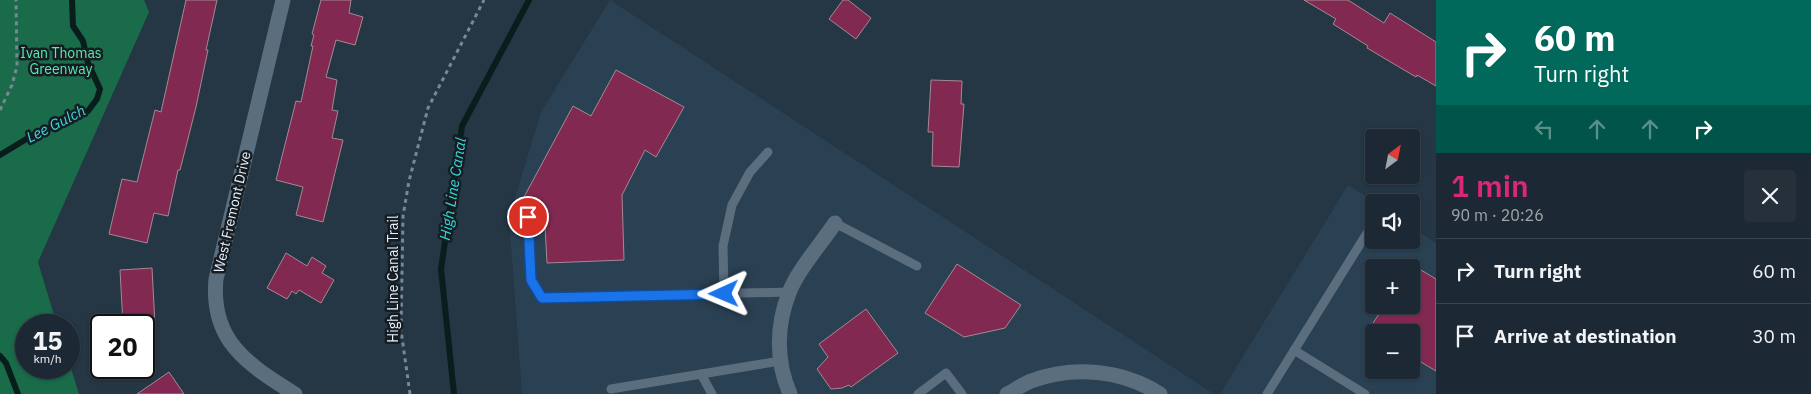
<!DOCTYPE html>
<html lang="en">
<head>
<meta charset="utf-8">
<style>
  body { margin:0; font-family:"IBM Plex Sans",sans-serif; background:#25303b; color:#f1f3f6; height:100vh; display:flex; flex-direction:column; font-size:19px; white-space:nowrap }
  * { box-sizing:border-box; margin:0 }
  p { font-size:16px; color:#a0a6ac }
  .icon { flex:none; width:28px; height:28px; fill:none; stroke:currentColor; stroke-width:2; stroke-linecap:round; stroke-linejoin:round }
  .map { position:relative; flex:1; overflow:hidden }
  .panel { display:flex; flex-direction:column; background:#1c2833; width:375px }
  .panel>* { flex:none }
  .hud { background:#00695c; color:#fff; overflow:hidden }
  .needle { width:32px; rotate:32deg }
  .tools { position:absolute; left:1365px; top:129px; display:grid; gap:10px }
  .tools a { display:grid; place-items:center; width:55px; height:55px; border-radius:5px; background:#1c2833; box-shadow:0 1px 4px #0004,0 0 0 1px #3a444e; font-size:25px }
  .speed { position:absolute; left:15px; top:314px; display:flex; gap:10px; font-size:25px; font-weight:700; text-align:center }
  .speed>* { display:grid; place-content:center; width:65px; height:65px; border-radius:50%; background:#1c2833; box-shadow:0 1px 4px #0004,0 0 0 1px #3a444e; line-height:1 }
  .speed small { font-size:12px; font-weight:400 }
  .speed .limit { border:2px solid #111; border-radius:8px; background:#fff; color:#111 }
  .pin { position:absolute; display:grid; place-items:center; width:42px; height:42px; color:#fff; margin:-21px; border:2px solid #fff; border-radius:50%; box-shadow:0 1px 5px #0007 }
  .me { position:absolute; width:55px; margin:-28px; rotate:269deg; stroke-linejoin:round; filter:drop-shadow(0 0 4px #0008) }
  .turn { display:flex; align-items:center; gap:18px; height:105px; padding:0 15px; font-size:22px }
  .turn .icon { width:65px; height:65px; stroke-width:2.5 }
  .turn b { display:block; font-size:35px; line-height:42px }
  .lanes { display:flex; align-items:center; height:48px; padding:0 15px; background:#0003; justify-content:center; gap:25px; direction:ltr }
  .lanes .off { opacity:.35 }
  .round { display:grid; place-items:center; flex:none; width:52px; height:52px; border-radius:5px; background:#25303b }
  .overview { display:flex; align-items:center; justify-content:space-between; height:85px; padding:0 15px }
  h1 { font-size:30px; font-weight:600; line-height:38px; color:#db2777 }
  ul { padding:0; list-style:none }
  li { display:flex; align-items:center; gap:15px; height:65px; padding:0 15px; border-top:1px solid #3a444e }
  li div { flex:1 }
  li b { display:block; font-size:19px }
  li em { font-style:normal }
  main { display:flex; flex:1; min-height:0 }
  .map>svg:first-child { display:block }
  .built { fill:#2a4153; fill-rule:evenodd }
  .green { fill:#196b49 }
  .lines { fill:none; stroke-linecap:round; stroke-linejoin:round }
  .stream { stroke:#0a1d1d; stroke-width:6 }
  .building { fill:#822951; stroke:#a48992 }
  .path { stroke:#7a8895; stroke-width:3; stroke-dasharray:4 4; stroke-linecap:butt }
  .service { stroke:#5b6e7e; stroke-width:9 }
  .minor { stroke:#5b6e7e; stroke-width:15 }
  .route-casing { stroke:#114b97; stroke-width:12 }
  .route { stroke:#1a73e8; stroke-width:9 }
  .labels { text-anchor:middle; stroke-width:5; stroke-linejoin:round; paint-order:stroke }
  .park-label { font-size:14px; fill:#57edac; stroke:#151d23 }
  .street-label { font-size:14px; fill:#e7f1fb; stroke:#151d23 }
  .water-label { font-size:15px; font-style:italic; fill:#37d8d9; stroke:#151d23 }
</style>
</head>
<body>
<main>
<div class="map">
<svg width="1436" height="394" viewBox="0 0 1436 394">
  <rect width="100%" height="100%" fill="#253644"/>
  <g class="built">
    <path d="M610 0 1214 394H522L509 218 541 112Z"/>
    <path d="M1348 185 1375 202 1374 240H1411V227L1436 243V394H1220ZM1374 268H1411V305H1374ZM1374 332H1411V370H1374Z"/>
  </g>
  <path class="green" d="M0 0H144L149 12 38 262 57 325H26V368H69V362L79 394H0Z"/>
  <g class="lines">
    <g class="stream">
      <path d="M0 155 33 135 88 111 97 99 100 89 88 63 83 41 73 26 72 0"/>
      <path d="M0 356 6 363 18 394"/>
      <path d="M454 394 441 269 462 126 529 0"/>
    </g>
  </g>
  <g class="building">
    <path d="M186 0H217L206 50H208L196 107 180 170H178L168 216 154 213 147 243 109 234 122 179 137 182 155 110 161 112Z"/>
    <path d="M321 0H351L349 13 363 17 355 45 336 40 326 77 337 80 332 110 338 111 332 138 343 140 323 222 296 215 303 187 276 180 296 101 301 102 313 46H311L314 35 312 34Z"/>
    <path d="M843 0H848L871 18 856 39 829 19Z"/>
    <path d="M1304 0H1348L1384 23 1390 13 1436 42V86L1417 75 1416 77 1367 48 1368 46 1333 24 1336 19Z"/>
    <path d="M616 70 684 107 656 157 645 150 622 195 624 260 547 263 544 207 524 197 573 106 591 116Z"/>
    <path d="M931 80 962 81 961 104H964L959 167 932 166 933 132H928Z"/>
    <path d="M286 253 307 266 312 257 326 266 322 273 334 280 321 303 299 290 296 294 292 291 287 299 267 288Z"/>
    <path d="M957 264 1021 305 1005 328 964 337 925 313Z"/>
    <path d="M1411 264 1436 279V371L1411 356V332H1367L1385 305H1411Z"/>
    <path d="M152 268 155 325H123L120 270Z"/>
    <path d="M866 309 898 353 851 387 849 385 842 388 831 389 817 369 828 357 819 344Z"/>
    <path d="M169 372 184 394H137Z"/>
  </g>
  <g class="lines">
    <g class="path">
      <path d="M0 110 12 85 17 66 16 0"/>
      <path d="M410 394 401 330 403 216 409 181 428 108 484 0"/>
    </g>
    <g class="service">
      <path d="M528 217 531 280 542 298 789 292"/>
      <path d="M835 223 917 266"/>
      <path d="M724 294 723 246 732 205 750 172 768 152"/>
      <path d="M1294 350 1365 394"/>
      <path d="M701 374 712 394"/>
      <path d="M611 389 780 361"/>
      <path d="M918 394 946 373 962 394"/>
      <path d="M1267 394 1367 233"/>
    </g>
    <g class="minor">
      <path d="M283 0 216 279C210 342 249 365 295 394"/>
      <path d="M790 394C776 362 776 326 789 293 797 271 821 244 835 223"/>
      <path d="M1007 394C1015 390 1023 384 1031 381 1074 365 1122 370 1160 394"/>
    </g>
  </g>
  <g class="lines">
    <g class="route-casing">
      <path id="route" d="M528 217 531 280 542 298 724 294"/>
    </g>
    <use href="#route" class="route"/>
  </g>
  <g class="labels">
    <g class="park-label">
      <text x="61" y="58">Ivan Thomas<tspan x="61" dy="16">Greenway</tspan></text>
    </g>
    <g class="street-label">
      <text transform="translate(232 212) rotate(-77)" y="5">West Fremont Drive</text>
      <text transform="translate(393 279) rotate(-90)" y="5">High Line Canal Trail</text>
    </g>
    <g class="water-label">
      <text transform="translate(56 124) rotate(-27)" y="5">Lee Gulch</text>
      <text transform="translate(453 189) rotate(-81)" y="5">High Line Canal</text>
    </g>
  </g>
</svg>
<div class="tools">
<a><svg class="needle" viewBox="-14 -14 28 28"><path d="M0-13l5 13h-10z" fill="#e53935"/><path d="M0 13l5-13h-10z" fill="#a0a6ac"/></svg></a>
<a><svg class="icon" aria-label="sound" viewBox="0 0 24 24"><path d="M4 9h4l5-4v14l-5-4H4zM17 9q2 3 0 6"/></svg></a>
<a>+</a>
<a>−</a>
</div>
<div class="speed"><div>15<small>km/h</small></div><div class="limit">20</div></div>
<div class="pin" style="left:528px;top:217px;background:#d93025"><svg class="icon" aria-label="arrive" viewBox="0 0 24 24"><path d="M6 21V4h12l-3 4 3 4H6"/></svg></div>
<svg class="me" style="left:724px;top:294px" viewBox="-20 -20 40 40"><path d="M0-17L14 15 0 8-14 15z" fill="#1a73e8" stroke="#fff" stroke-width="4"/></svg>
</div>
<section class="panel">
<div class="hud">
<div class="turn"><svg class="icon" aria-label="right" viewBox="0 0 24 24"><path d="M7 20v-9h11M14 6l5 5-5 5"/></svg><div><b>60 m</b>Turn right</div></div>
<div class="lanes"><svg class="icon off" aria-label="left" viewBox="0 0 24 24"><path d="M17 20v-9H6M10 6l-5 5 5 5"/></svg><svg class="icon off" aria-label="ahead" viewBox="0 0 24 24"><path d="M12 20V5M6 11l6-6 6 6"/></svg><svg class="icon off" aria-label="ahead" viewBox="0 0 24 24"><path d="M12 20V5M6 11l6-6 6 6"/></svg><svg class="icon" aria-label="right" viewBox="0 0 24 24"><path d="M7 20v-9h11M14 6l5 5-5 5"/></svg></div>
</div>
<div class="overview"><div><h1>1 min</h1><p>90 m · 20:26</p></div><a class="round"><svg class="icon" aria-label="close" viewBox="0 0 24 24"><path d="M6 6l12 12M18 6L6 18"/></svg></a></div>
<ul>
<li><svg class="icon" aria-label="right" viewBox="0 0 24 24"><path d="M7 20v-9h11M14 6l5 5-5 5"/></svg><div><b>Turn right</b></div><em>60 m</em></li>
<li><svg class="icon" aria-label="arrive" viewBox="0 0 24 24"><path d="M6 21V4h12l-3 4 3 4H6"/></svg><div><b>Arrive at destination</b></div><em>30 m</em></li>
</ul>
</section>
</main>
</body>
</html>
